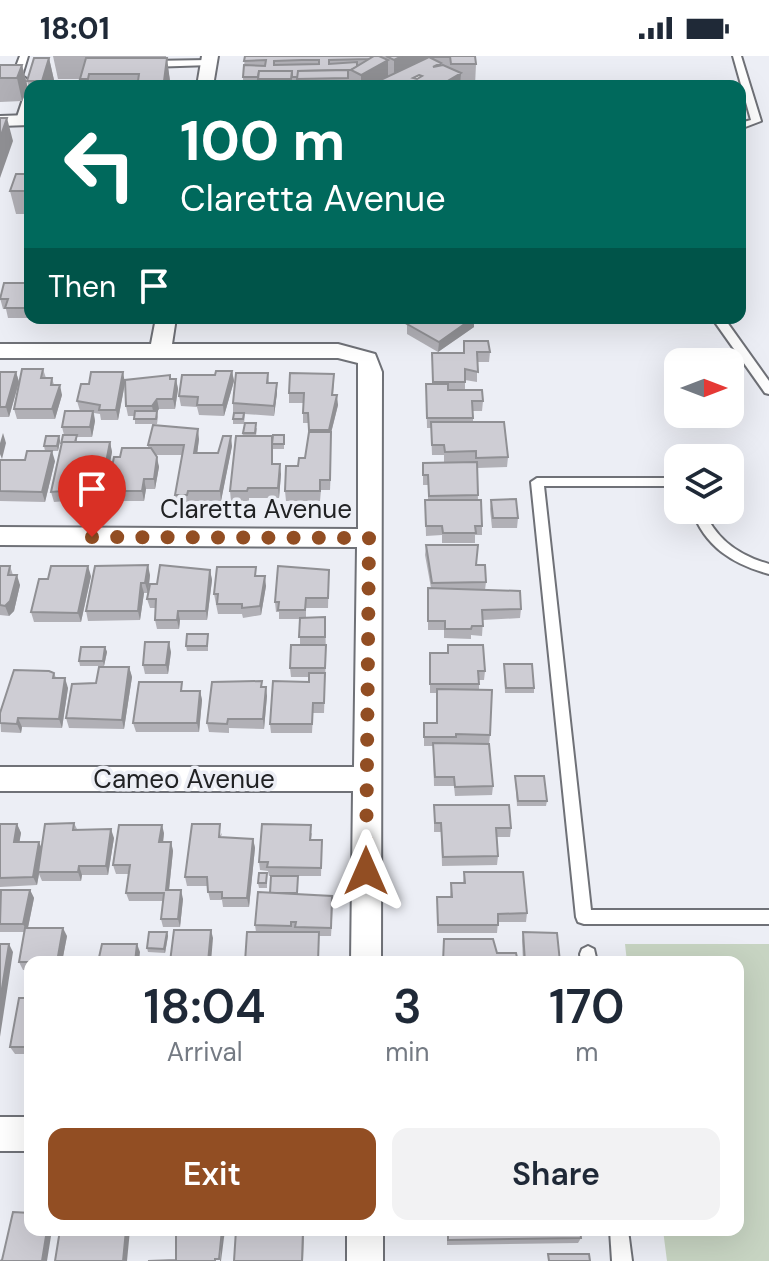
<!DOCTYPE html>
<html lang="en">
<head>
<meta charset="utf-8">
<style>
  body { margin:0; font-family:"DM Sans",sans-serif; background:#f2f2f3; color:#1f2937; height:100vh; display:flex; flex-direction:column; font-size:30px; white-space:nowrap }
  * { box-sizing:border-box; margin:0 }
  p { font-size:26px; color:#747a83 }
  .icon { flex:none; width:44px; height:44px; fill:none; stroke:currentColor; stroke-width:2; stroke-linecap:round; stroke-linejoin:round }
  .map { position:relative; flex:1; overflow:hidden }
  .details { position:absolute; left:24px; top:900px; width:720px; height:280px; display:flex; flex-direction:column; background:#fff; border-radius:16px; box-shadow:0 8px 32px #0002 }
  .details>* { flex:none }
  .guide { position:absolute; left:24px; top:24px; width:722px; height:244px; border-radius:16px; box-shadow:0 8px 32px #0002; background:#00695c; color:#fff; overflow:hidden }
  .needle { width:52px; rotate:90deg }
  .controls { position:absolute; left:664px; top:292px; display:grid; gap:16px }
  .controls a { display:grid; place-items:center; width:80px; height:80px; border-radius:16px; background:#fff; box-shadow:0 8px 32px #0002; font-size:40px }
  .pin { position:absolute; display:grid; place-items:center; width:68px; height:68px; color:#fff; margin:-82px -34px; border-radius:50% 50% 50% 0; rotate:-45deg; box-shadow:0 0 8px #0007 }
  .pin .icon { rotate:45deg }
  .me { position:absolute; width:88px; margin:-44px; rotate:0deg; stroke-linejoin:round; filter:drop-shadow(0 0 6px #0008) }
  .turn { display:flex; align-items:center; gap:28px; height:168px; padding:0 24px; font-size:36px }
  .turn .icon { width:104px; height:104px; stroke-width:2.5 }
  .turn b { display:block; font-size:56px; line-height:68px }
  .then { display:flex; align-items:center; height:76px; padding:0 24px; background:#0003; gap:16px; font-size:30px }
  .eta { display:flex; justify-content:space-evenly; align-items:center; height:136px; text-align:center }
  .eta b { font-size:48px; font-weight:600; line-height:56px }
  .action { display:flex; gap:16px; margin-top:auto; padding:16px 24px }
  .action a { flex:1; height:92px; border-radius:16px; background:#924e23; color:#fff; font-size:32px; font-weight:600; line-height:92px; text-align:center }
  .action a+a { background:#f2f2f3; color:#1f2937 }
  .status { display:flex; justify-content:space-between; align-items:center; height:56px; padding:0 40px; background:#fff; direction:ltr }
  .status svg { height:22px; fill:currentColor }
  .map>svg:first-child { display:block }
  .green { fill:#c7d4c2 }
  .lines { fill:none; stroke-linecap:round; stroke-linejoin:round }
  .lane-casing { stroke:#6f7177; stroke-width:4 }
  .street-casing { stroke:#6f7177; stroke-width:4 }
  .lane { fill:#fff; fill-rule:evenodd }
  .street { fill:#fff; fill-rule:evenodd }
  .wall { fill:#b1b0b6; fill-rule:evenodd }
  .shaded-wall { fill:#909094 }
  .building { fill:#cecdd4; stroke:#909094; stroke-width:2; fill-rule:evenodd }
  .route { stroke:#924e23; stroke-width:14; stroke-dasharray:0 25.2 }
  .labels { text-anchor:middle; stroke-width:7; stroke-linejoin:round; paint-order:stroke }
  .street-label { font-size:26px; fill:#212224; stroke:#eceef5 }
</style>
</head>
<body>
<div class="status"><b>18:01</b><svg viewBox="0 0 49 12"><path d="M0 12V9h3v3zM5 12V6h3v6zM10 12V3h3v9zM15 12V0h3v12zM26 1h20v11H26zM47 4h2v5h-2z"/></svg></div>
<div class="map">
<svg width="769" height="1205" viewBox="0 0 769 1205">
  <rect width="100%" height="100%" fill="#eceef5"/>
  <path class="green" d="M625 888H769V1205H667L663 1174H738V906H627Z"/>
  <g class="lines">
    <g class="lane-casing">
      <g id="lane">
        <path d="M20 0H28L22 20 37 30 29 32 12 21Z"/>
        <path d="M733 0H741L761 65 740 73V67L751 64Z"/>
        <path d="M208 4 212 7 211 9 149 11 145 8 149 5Z"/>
        <path d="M440 12 444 15 443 17C426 20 412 30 394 30L427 14Z"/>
        <path d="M30 34V51L26 64 18 66 16 64 25 37Z"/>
        <path d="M712 262H724L769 325V338L765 337Z"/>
        <path d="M537 422H678V430H544L591 854H769V868H584L578 866 576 861 531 426Z"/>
        <path d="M692 454H704C715 483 740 500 769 508V518C733 508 705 491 692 454Z"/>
        <path d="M588 890 594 893 597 906H581L580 898 582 893Z"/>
        <path d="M610 1174H628L632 1205H612Z"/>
      </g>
    </g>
    <g class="street-casing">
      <g id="street">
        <path d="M202 0H218L213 30H197Z"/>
        <path d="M30 59V69L0 70V60Z"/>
        <path d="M156 262H176L172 288H338L375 298 382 316 381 906H351L353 735H0V711H354L357 491 0 489V471L358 473V307L338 302H0V288H151Z"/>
        <rect x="0" y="1061" width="30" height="34"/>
        <rect x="347" y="1174" width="36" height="31"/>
      </g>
    </g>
    <use href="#lane" class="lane"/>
    <use href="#street" class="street"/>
  </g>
  <g class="wall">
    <path d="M53 0H166L170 25 169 30H82L80 23H58Z"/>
    <path d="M245 0H424V3V0H475L476 8 475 30H351V28H349V30H243V21ZM419 19 422 20 417 23 413 22Z"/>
    <path d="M49 2 54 24 52 30H30V38L27 25Z"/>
    <path d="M0 9H22L28 32 22 45 0 46Z"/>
    <path d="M30 118V158H16L10 135Z"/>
    <path d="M30 227V262H38H8L6 253H3L0 242Z"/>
    <path d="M229 262H250V266H230Z"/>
    <path d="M279 262H301V268H280Z"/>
    <path d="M407 268 474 271 438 296 407 278Z"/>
    <path d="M464 285 490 296 489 306H477V326L465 324V334L483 345 482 355H473V366L508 401 507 411 477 412 478 444 482 470V479H475V487H442V479L426 480 425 444H428V429H423V407L444 406V399H432L431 372H427L426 328H433L432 297H463Z"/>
    <path d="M43 313 46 322H52L54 329 62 339 55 363H17L14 353Z"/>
    <path d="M232 315 234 325 224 360 199 359 197 351 181 350 179 340 215 319Z"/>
    <path d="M0 316H16L19 326 9 361H0Z"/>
    <path d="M268 317 269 327H277V337L274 360 245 358 244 368H233V347Z"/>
    <path d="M170 319 171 323H176L178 333 175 353H159L157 355 158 361 157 368H135V360H128L126 350 125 327 118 364H101L100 358 94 357 95 365 92 381H77V386H110L112 396 103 442 54 446 51 436 64 379 62 371 80 355 77 345 125 326Z"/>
    <path d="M334 328 333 339 338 349 331 377 330 434H321L320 445H286L285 435 298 410 305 402 309 376 308 367H303V347H289V337Z"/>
    <path d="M257 372 256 380 272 387 284 379V393H273V408L281 418 279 442H249V445H231L230 435 243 377Z"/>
    <path d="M59 380 60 385 58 395H45L44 390Z"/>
    <path d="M199 383 197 397H218L232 390 221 445H190L189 449H177L175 439 182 399H155L159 411 155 433H146L144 445H109L107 435 120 401 148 392V389Z"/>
    <path d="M0 404 55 405 45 446 0 445Z"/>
    <path d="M491 444 518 462 517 472H492L490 453Z"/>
    <path d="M426 489 476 509 486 526 485 534 521 553 520 562 483 564 482 580 471 579V583L444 582V574H428V532H431L425 499Z"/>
    <path d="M0 510H10L13 519 20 529 14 555 9 560 0 559Z"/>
    <path d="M210 514 212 524 207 564H180L179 573H157L155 564V552H150L147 543 157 528Z"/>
    <path d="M329 514 328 552H306V562L325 561 326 598 324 657H313L312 677H271L270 668 309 626V621H291L290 612 300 589V563H279V556H276L275 546Z"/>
    <path d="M150 519 148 537H144L140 564 88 565 86 555Z"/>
    <path d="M91 520 81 566H34L31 556 48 523Z"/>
    <path d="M257 520 266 530 261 559 243 562 242 558H218L214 538Z"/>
    <path d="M208 578V595H187L186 590Z"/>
    <path d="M105 591 107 596 104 610H80L79 605Z"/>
    <path d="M171 596 168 618H145L143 609Z"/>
    <path d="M430 597 485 615 484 624H479V633L490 679 489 688 493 730 492 739 455 740 454 730H434L433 690H424V667H437V637H430Z"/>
    <path d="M504 608 534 632V637H505Z"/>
    <path d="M129 611 132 621 124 673 69 672 66 662 96 627Z"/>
    <path d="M54 617 56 622 68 632 62 672 22 671 21 677 1 676 0 657Z"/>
    <path d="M263 631 267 640 264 673 229 672V677L209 676 207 667Z"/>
    <path d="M200 635 202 644 199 676H136L133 667Z"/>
    <path d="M515 720 547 745 546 750H517Z"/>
    <path d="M434 749 511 772 510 781H497L498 800 497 809 442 810 441 776H434Z"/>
    <path d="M74 767 77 773 114 782 108 819H82L81 825H42L39 818 37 829 0 831V768H17L21 777 19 786 42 791Z"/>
    <path d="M164 777 163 786H171L173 795 169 834 183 843 180 871H163L161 863 163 845H129L126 837 129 818H116L113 809Z"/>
    <path d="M222 777 221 781 253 783 255 792 249 851H223L222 844H210L207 830H187L185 821Z"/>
    <path d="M312 777 311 784H322L321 820H298V838L333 848 331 880H319V906H245L256 876 255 869 270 837 271 820H269L268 815 260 814 259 806Z"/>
    <path d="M464 816 527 857 526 866H498L497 877H437V841H450L451 827H463Z"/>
    <path d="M267 817V832H259L258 827Z"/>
    <path d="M30 834 34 842 28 872 67 880 62 906H30V914H23L19 906 24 876H0V839Z"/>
    <path d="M167 876 168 880 165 897 148 896 147 892Z"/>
    <path d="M523 876 560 906H523L522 884Z"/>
    <path d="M30 942V998H15L10 991Z"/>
    <path d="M447 1174H580L581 1182 578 1187 447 1189Z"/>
  </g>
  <g class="shaded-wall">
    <path d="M402 0H424V10L394 27V4Z"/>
    <path d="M49 2 54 24 52 30H43L42 25Z"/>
    <path d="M167 2 170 25 169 30H164V25Z"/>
    <path d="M388 4V27L372 28V30H361V19Z"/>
    <path d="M441 7 440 29 461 17 460 30H433V11Z"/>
    <path d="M22 9 28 32 22 45 17 22Z"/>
    <path d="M7 62 13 85 0 122V82Z"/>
    <path d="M469 262H474V271L438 296 439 286Z"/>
    <path d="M232 315 234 325 224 360 223 349Z"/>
    <path d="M16 316 19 326 9 361 6 351Z"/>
    <path d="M123 316 125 327 118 364 116 354Z"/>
    <path d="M176 323 178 333 175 353 173 343Z"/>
    <path d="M277 327V337L274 360V350Z"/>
    <path d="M60 329 62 339 55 363 52 353Z"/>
    <path d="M337 339 338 349 331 377 330 434 329 374Z"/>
    <path d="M157 343 159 353 154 360 152 350Z"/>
    <path d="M93 355 95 365 92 381 90 371Z"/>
    <path d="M198 373 199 383 196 407 194 397Z"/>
    <path d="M3 377 6 387 2 403 0 398V387Z"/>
    <path d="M59 380 60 385 58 395 57 390Z"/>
    <path d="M231 380 232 390 221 445 220 435Z"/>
    <path d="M110 386 112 396 103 442 101 432Z"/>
    <path d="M52 395 55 405 45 446 42 436Z"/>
    <path d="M157 401 159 411 155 433 154 423Z"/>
    <path d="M280 408 281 418 279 442 278 432Z"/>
    <path d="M144 423 146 433 144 445 142 435Z"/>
    <path d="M148 509 150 519 148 537 145 527Z"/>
    <path d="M88 510 91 520 81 566 78 557Z"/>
    <path d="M210 514 212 524 207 564 206 555Z"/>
    <path d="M17 519 20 529 14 555 9 560 5 550Z"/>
    <path d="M265 520 266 530 261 559 260 550Z"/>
    <path d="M141 527 144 537 140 564 138 555Z"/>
    <path d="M178 555 180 564 179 573 177 564Z"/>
    <path d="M169 586 171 596 168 618 166 609Z"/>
    <path d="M105 591 107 596 104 610 103 605Z"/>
    <path d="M129 611 132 621 124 673 122 664Z"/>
    <path d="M65 622 68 632 62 672 59 663Z"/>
    <path d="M266 631 267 640 264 673 263 663Z"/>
    <path d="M200 635 202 644 199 676 197 667Z"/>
    <path d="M18 662 22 671 21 677 17 668Z"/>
    <path d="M17 768 21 777 18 795 14 786Z"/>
    <path d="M162 769 164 777 162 795 159 786Z"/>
    <path d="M111 773 114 782 108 819 106 810Z"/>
    <path d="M253 783 255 792 249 851 247 842Z"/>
    <path d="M39 786 43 795 37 829 33 821Z"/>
    <path d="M171 786 173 795 168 843 166 834Z"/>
    <path d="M79 810 82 819 81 825 78 816Z"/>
    <path d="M30 834 34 842 27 876 23 868Z"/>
    <path d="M181 834 183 843 180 871 178 863Z"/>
    <path d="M63 872 67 880 62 906H57Z"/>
    <path d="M211 874 213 882 211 906H208Z"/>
    <path d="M167 876 168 880 165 897 164 893Z"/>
    <path d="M9 888 13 896 0 981V945Z"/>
    <path d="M137 888 140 896 139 906H135Z"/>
    <path d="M47 1174H52L47 1205H42Z"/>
    <path d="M126 1174H130L127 1205H123Z"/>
    <path d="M222 1174H225L221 1205H220Z"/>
    <path d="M303 1174H304L303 1205H302Z"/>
  </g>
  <g class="building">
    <path d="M245 0H374L370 3 329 4V8L357 6V11L351 14H348V20V14L298 15V21H292V15H259L258 21H243L244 9 265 10 266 4 244 5ZM302 4H319V8L274 9V5Z"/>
    <path d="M374 0H379L388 4 361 19 351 14Z"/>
    <path d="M386 0H402L394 4Z"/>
    <path d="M425 0H450L451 1H425Z"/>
    <path d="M450 0H475L476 8H451Z"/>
    <path d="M429 1 441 7 433 11 443 9 461 17 439 30H429L425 28 418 30H378L372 28ZM419 19 422 20 417 23 413 22Z"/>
    <path d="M34 2H49L42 25H27Z"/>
    <path d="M86 2H167L164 25H138L139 18H89L88 23H80Z"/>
    <path d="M0 9H22L17 22H0Z"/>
    <path d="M348 14V22L297 23 298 15Z"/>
    <path d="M259 15H292L291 23H258Z"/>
    <path d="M0 62H7L0 82Z"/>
    <path d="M16 118H30V135H10Z"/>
    <path d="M4 227H30V252H5L8 243H0Z"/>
    <path d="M415 262H473L439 286 407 268Z"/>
    <path d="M464 285H488L490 296H477L478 316 465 313V326H433L432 297H464Z"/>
    <path d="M22 313H43L41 322H52L51 329H60L52 353H14Z"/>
    <path d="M216 315H232L223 349H197L198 341 179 340 182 319H215Z"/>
    <path d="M0 316H16L6 351H0Z"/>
    <path d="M91 316H123L116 354H99L100 349 77 345 81 328H89Z"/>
    <path d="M236 317H268L267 327H277L274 350 233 347Z"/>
    <path d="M290 317 334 318 332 339H337L329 374H309L308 357H303L304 337H289Z"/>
    <path d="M170 319V323H176L173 343H157L152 350H126L125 324Z"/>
    <path d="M426 328H448V334H482L483 345H472L473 362H427Z"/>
    <path d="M65 355H93L90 371H62Z"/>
    <path d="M135 355H157L156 363H134Z"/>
    <path d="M234 357H244L243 363H233Z"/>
    <path d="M431 366H504L508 401 476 402V395L445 396 444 389H432Z"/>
    <path d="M245 367H256L255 377H243Z"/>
    <path d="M153 369 198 373 194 397H218L223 380H231L220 435H188L187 439H175L184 389H148Z"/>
    <path d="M309 376H331L330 424H320V435H285L286 410H298L299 402H305Z"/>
    <path d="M63 379H77L75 386H62L61 388Z"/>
    <path d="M273 379H284V388H272Z"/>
    <path d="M46 380H59L57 390H44Z"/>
    <path d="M236 380H272V408H280L278 432H248L247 435H230Z"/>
    <path d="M62 386H110L101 432 51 436Z"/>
    <path d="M122 392H151L157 401 154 423H144L142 435H107L114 401H120Z"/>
    <path d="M27 395H52L42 436 0 435V404H25Z"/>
    <path d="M477 406 478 439 429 440 428 419H423V407Z"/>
    <path d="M516 443 518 462H493L491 444Z"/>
    <path d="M425 444H481L482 470H475L476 477H443L442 470H426Z"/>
    <path d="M426 489H478L476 509H485L486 526 432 527Z"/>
    <path d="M148 509 145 527H141L138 555H86L95 510Z"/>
    <path d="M160 509 210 514 206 555H178L177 564H155L156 543H147L150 528H157Z"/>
    <path d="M0 510H10L8 519H17L10 545 5 550 0 549Z"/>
    <path d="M51 510H88L78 557 31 556 39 523H48Z"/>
    <path d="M278 510 329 514 328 542H306L305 554H278L279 546H275Z"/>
    <path d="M217 511H256L255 520H265L260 550 242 552V548H217L218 538H214Z"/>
    <path d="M428 532 520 535 521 553 482 554 483 570H472L471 573H445V565H428Z"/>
    <path d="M325 561V581H299L300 562Z"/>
    <path d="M187 578H208L207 590H186Z"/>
    <path d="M145 586H169L166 609H143Z"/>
    <path d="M291 589H326L325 612H290Z"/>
    <path d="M448 589H483L485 615H478L479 628H430V597H448Z"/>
    <path d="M81 591H105L103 605H79Z"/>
    <path d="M504 608H532L534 632H506Z"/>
    <path d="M99 611H129L122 664 66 662 72 628 96 627Z"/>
    <path d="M14 614 49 615 54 617 53 622H65L59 663 18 662 17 668 0 667V657Z"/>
    <path d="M309 617H325L324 647H313L312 668H270L273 625 309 626Z"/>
    <path d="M262 625 261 631H266L263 663H228L227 668 207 667 212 626Z"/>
    <path d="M139 626H182L181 635H200L197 667H133Z"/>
    <path d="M437 633 492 634 490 679 456 678V681H424V667H437Z"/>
    <path d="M433 687 489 688 493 730 455 731 454 721H435Z"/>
    <path d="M515 720H544L547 745H518Z"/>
    <path d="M434 749H509L511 772H496L498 800 443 801 441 767H435Z"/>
    <path d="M74 767 73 774 111 773 106 810H79L78 816H38L45 768Z"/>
    <path d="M0 768H17L14 786H39L33 821 0 822Z"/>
    <path d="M192 768H220L219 781 253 783 247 842H222V836H208L207 821H185Z"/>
    <path d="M262 768 311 769 310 784H322L321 812 267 811 268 806H259Z"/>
    <path d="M119 769H162L159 786H171L166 834H181L178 863H161L164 837H126L130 809H113Z"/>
    <path d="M464 816H523L527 857 498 858V869H438L437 841H452L451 827H465Z"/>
    <path d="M259 817H267L266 827H258Z"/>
    <path d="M271 820H298L297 837H270Z"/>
    <path d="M1 834H30L23 868H0Z"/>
    <path d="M258 836 332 840 331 872 295 871 296 866H291V870L255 869Z"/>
    <path d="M25 872H63L57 906H19Z"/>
    <path d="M174 874H211L208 906H170Z"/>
    <path d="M149 876H167L164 893 147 892Z"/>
    <path d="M247 876H319L318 906H245Z"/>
    <path d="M523 876 557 877 560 906H525Z"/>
    <path d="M444 883H493L497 897H516L518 906H443Z"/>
    <path d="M0 888H9L0 945Z"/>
    <path d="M102 888H137L135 906H158H98Z"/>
    <path d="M19 942H30V991H10Z"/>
    <path d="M13 1156 30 1157V1174H47L42 1205H0L2 1204Z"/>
    <path d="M60 1174H126L123 1205H55Z"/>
    <path d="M176 1174H222L219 1203H215V1205H148L176 1204Z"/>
    <path d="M236 1174H303L302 1205H234Z"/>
    <path d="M448 1174H580L581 1182 448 1184Z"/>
    <path d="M548 1198H589L590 1205H549Z"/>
  </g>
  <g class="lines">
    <path class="route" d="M92 481 369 482 366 815"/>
  </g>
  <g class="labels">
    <g class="street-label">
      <text x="256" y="462">Claretta Avenue</text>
      <text x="184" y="732">Cameo Avenue</text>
    </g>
  </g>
</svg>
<div class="controls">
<a><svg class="needle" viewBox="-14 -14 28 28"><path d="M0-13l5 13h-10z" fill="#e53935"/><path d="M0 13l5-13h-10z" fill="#747a83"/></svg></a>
<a><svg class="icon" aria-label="layers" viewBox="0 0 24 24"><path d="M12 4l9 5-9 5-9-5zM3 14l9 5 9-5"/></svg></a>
</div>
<div class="pin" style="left:92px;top:481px;background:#d93025"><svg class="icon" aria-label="arrive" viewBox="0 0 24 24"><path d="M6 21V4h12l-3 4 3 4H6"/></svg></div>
<svg class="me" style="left:366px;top:815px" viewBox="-20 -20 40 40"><path d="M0-17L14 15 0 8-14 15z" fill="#924e23" stroke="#fff" stroke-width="4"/></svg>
<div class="guide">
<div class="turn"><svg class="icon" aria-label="left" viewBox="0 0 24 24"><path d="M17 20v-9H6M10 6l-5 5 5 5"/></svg><div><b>100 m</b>Claretta Avenue</div></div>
<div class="then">Then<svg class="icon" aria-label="arrive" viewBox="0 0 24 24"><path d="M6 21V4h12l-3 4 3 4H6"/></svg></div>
</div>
<section class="details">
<div class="eta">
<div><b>18:04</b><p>Arrival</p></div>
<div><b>3</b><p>min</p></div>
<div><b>170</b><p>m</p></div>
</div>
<div class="action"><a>Exit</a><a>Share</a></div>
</section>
</div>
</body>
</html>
